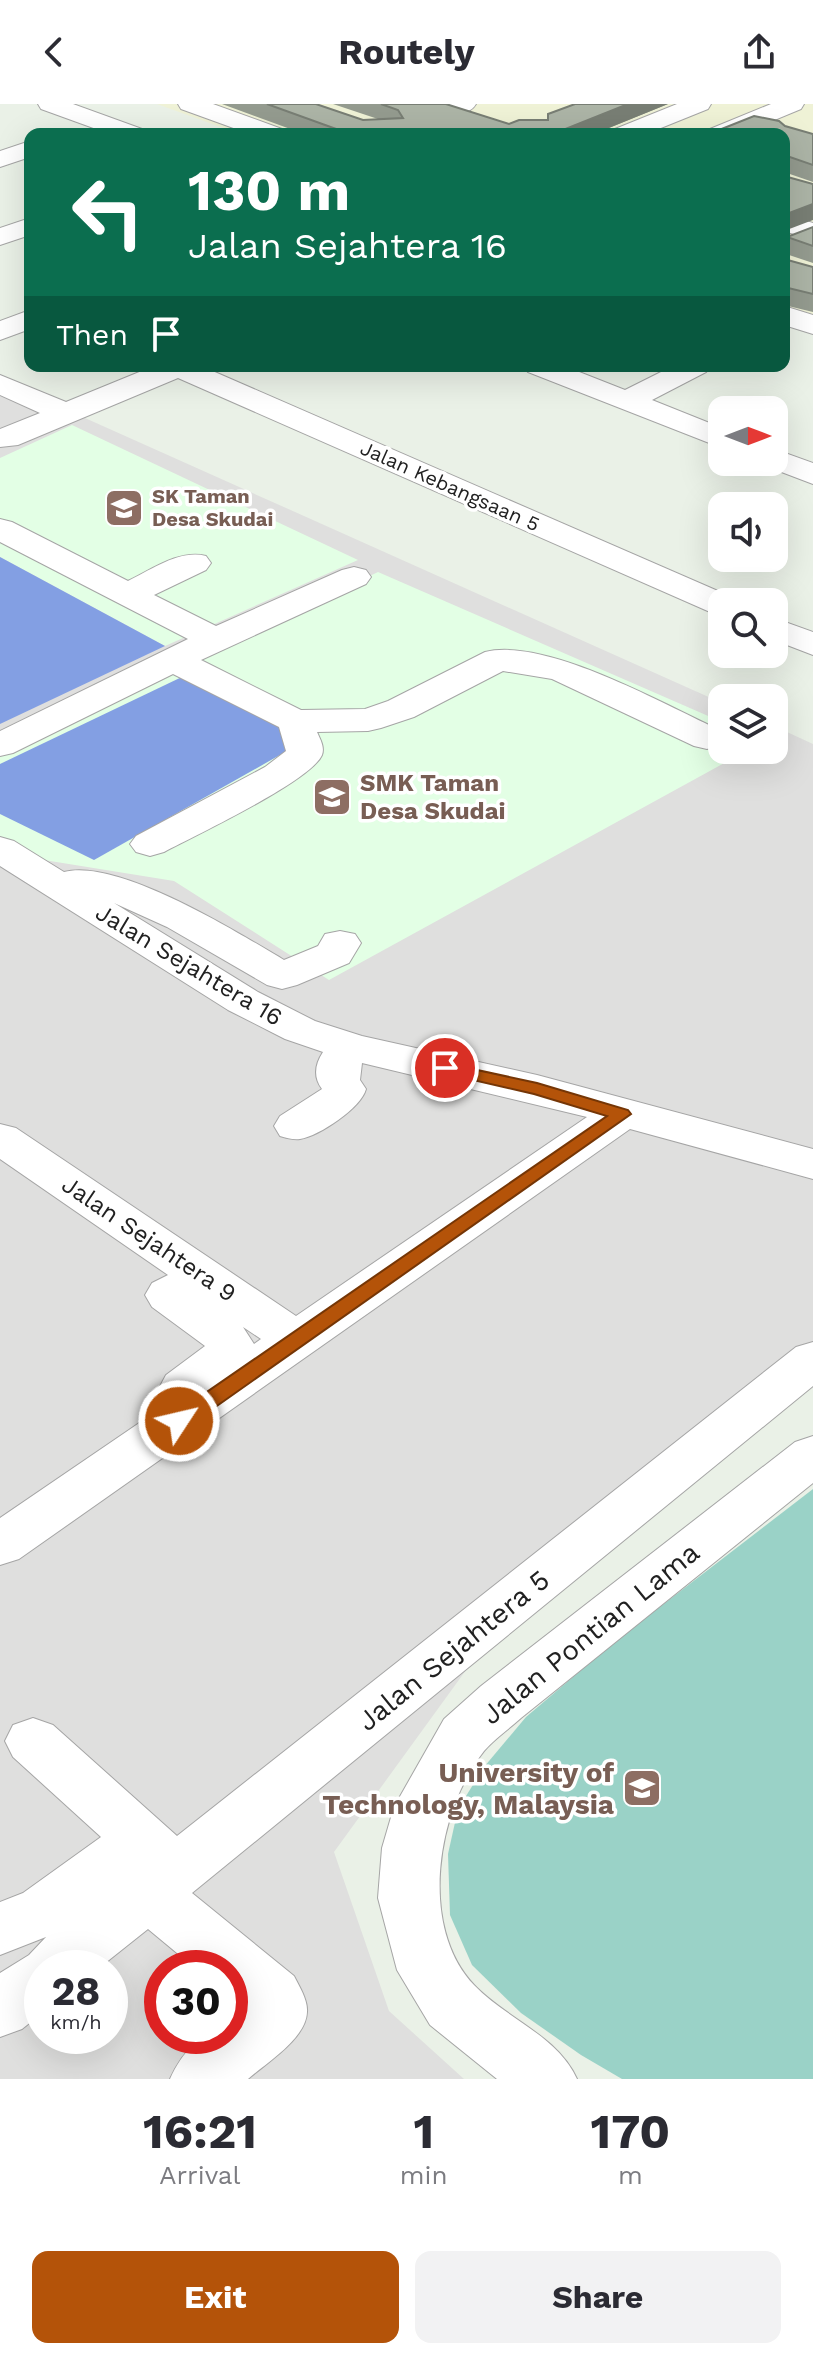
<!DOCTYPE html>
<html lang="en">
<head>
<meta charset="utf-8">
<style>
  body { margin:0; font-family:"Work Sans",sans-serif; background:#f2f2f3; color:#2b2b33; height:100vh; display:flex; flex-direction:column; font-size:30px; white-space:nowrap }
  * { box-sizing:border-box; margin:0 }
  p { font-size:26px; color:#7c7c81 }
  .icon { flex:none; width:44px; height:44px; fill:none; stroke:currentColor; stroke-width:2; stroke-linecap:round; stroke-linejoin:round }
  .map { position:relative; height:1975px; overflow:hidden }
  .side { display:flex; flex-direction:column; background:#fff; flex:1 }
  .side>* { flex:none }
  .top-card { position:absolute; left:24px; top:24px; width:766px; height:244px; border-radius:16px; box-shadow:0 8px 32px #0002; background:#0b6e4f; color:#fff; overflow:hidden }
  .needle { width:52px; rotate:90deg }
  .controls { position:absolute; left:708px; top:292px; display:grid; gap:16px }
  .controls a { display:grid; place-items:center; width:80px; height:80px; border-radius:16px; background:#fff; box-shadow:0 8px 32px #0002; font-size:40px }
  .speed { position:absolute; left:24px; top:1846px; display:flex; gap:16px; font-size:40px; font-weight:700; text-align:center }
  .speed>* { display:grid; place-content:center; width:104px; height:104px; border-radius:50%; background:#fff; box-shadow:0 8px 32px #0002; line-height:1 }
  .speed small { font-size:20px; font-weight:400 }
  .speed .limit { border:12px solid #d22; background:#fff; color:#111 }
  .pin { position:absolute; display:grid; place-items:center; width:68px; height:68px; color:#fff; margin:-34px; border:4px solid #fff; border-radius:50%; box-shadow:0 2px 8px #0007 }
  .me { position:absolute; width:88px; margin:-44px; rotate:55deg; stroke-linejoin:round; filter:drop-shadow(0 0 6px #0008) }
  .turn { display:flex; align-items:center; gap:28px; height:168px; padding:0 32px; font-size:36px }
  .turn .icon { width:104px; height:104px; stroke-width:2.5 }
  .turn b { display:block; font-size:56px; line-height:68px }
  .then { display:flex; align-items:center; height:76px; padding:0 32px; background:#0003; gap:16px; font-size:30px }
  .eta { display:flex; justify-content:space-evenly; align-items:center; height:136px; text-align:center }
  .eta b { font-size:48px; font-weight:700; line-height:56px }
  .cta { display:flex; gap:16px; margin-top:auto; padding:16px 32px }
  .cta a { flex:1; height:92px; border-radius:16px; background:#b45309; color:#fff; font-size:32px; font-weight:700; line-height:92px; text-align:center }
  .cta a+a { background:#f2f2f3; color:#2b2b33 }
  header { display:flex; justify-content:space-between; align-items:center; height:104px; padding:0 32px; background:#fff; font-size:36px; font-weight:700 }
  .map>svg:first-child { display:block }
  .residential { fill:#dfdfde; fill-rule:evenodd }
  .commercial { fill:#eff2d6 }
  .education { fill:#e3ffe5 }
  .forest { fill:#9ad2c7 }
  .pitch { fill:#839fe3 }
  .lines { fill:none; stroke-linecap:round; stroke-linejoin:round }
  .minor-casing { stroke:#a5a5a5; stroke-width:2 }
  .minor { fill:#fff; fill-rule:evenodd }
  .wall { fill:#949b8f }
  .shaded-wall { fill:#787e74 }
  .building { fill:#acb4a6; stroke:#787e74; stroke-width:2 }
  .route { fill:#b45309; stroke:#753606; stroke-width:2 }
  .labels { text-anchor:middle; stroke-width:7; stroke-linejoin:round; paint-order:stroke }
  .far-street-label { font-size:20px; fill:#212121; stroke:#fff }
  .far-education-label { font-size:20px; font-weight:bold; fill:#785e54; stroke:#fff; text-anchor:start }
  .education-label { font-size:24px; font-weight:bold; fill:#785e54; stroke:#fff; text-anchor:start }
  .street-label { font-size:24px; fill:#212121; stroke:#fff }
  .near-street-label { font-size:28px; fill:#212121; stroke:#fff }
  .near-education-label { font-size:28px; font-weight:bold; fill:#785e54; stroke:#fff; text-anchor:end }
</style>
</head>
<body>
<header><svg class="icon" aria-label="back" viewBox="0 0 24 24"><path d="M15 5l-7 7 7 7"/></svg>Routely<svg class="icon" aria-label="share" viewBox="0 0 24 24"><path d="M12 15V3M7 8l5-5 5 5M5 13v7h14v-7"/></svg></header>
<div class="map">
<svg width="813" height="1975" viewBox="0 0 813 1975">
  <rect width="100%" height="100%" fill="#eaf1e7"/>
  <path class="residential" d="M0 276 722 599V646H774V622L813 640V1282L469 1562 334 1748 389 1907 464 1975H0ZM42 1864H110V1932H42ZM162 1864H230V1932H162Z"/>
  <path class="commercial" d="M157 0H813V228L784 218V30H240Z"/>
  <g class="education">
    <path d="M72 321 358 456 165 542 0 453V354Z"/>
    <path d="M378 468 722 618V646H748L329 876 174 777 44 756 0 732V653Z"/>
  </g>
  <path class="forest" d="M813 1385V1975H622L581 1951 521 1909 472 1861 450 1811 448 1750 458 1705 484 1663 526 1613 613 1539Z"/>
  <g class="pitch">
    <path d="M0 453 165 542 0 620Z"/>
    <path d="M186 571 281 619 287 647 94 756 0 710V660Z"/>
  </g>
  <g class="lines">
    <g class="minor-casing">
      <g id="minor">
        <path d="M38 0H73L142 25 145 30H110L41 5Z"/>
        <path d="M178 0H213L282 25 285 30H250L181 5Z"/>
        <path d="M445 0H476C470 10 457 11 446 8L443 3Z"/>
        <path d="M677 0H711L708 5 646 30H612L615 25Z"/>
        <path d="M771 0H804L801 5 741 30H707L710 25Z"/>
        <path d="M30 37V53L0 63V47Z"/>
        <path d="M784 110 813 119V136L784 127Z"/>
        <path d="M30 114V131L0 141V124Z"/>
        <path d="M784 202 813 211V230L784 221Z"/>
        <path d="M30 206V225L0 236V217Z"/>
        <path d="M154 262H201L734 494 737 498H722V511L710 508 178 274 18 341 0 343V325L40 309 0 291V271L66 298Z"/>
        <path d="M523 262H564L625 286 673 262H711L706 268 652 296 722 324V344L528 268Z"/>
        <path d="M774 345 813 359V380L763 361 761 358H774Z"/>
        <path d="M0 415 12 418 128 477C151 466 180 445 206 452L211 459 206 466 154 491 216 522 342 466 354 463 366 466 371 473 366 480 201 556 301 606 365 605 388 597 485 548C546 533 663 600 720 626L722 639 707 645 694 642 552 575 503 567 414 613 381 624 368 627 317 628C320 635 325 643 322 651 311 677 194 732 164 748L150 752 136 748 130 740 136 732 265 663 286 647 279 623 173 570 13 649 0 652V627L188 535 0 438Z"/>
        <path d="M774 514 813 528V551L774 536Z"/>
        <path d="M0 733 14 737 64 768C118 754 237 828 284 856L318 842 325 830 340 827 355 830 361 839 349 859 297 881 282 885 267 881 167 823 114 799 258 888 315 917 362 932 537 971 813 1045V1075L630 1025 19 1455 0 1461V1414L170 1298 159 1284 166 1271 205 1242 152 1203 145 1191 152 1179 168 1171 0 1055V1020L16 1024 296 1212 587 1013 362 959 360 976 366 985C361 1004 319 1032 300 1035 293 1036 287 1034 280 1032L274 1022 280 1012 322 985C313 973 315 960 323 948L285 935 228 906 0 762ZM243 1223 261 1235 254 1240Z"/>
        <path d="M813 1238V1282L192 1789 294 1872C299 1882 308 1896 307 1908 306 1935 266 1959 248 1975H170C184 1945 197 1932 230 1932V1912L241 1903 230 1894V1864H195L148 1825 99 1864H42V1909L22 1925 0 1933V1869L29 1851 46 1833 0 1851V1798L23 1789 101 1733 13 1653 5 1637 13 1621 33 1614 53 1621 177 1732 796 1243Z"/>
        <path d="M813 1332V1379L521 1614C509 1625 494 1635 484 1647 437 1706 418 1822 474 1881 506 1915 557 1931 577 1975H497L430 1921 397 1866 378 1794 382 1744 394 1703 444 1615 481 1582 795 1338Z"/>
      </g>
    </g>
    <use href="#minor" class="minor"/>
  </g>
  <g class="wall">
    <path d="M222 0H316L363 16 378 15 333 0H446L509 20 548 16V10L575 0H668L594 30H304Z"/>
    <path d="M785 22 813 30V78L784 68Z"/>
    <path d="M813 123V159L786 150 787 133Z"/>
    <path d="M784 155 813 163V208L784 201Z"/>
  </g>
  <g class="shaded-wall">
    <path d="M628 0H668L594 30H553Z"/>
    <path d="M813 100V116L784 127V111Z"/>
  </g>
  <g class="building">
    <path d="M267 0H316L363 16 403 14 398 6 381 0H446L509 20 519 16H548V10L575 0H628L553 30H350Z"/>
    <path d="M754 12 779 17 785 22 813 30V61L784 51V30H709Z"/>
    <path d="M784 72 813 80V100L784 111Z"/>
    <path d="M813 123V142L787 133Z"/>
    <path d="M784 155 813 163V190L784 183Z"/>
  </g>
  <path class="route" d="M445 959 537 979 628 1006 631 1010 187 1323H172L169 1317 172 1312 607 1012 534 990 438 968 436 964Z"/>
  <defs>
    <g id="school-square" transform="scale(2)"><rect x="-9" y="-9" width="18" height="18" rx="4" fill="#8d6e63" stroke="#fff"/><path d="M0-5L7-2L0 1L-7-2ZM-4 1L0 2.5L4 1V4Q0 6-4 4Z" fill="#fff"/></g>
    <g id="university-square" transform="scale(2)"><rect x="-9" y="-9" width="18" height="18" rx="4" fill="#8d6e63" stroke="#fff"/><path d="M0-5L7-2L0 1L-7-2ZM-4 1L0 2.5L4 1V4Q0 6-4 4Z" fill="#fff"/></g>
  </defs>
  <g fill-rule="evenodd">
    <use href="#school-square" x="124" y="404"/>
    <use href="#school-square" x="332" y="693"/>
    <use href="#university-square" x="642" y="1684"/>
  </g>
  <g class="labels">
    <g class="far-street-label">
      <text transform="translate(450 382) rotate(24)" y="7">Jalan Kebangsaan 5</text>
    </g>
    <g class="far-education-label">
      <text x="152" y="399">SK Taman<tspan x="152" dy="23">Desa Skudai</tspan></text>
    </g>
    <g class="education-label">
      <text x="360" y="687">SMK Taman<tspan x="360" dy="28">Desa Skudai</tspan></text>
    </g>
    <g class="street-label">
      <text transform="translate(189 861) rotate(31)" y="8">Jalan Sejahtera 16</text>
      <text transform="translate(149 1135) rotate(34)" y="8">Jalan Sejahtera 9</text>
    </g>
    <g class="near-street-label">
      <text transform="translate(590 1529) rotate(-39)" y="10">Jalan Pontian Lama</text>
      <text transform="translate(453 1546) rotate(-39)" y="10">Jalan Sejahtera 5</text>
    </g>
    <g class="near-education-label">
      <text x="614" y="1678">University of<tspan x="614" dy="32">Technology, Malaysia</tspan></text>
    </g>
  </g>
</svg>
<div class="controls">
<a><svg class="needle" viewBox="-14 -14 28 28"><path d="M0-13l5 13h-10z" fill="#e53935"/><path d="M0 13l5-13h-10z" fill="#7c7c81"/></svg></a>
<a><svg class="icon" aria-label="sound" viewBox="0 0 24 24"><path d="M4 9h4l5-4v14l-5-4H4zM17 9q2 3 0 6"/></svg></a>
<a><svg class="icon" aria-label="search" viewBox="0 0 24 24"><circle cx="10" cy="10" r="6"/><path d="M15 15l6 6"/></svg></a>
<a><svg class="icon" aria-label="layers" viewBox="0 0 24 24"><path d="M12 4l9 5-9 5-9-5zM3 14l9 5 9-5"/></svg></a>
</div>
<div class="speed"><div>28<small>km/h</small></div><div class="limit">30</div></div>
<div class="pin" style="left:445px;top:964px;background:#d93025"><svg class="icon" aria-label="arrive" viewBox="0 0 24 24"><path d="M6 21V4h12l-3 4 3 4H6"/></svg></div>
<svg class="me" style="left:179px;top:1317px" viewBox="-20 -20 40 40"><circle r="17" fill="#b45309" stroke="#fff" stroke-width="3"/><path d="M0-11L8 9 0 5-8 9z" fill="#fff"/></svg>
<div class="top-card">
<div class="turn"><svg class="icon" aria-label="left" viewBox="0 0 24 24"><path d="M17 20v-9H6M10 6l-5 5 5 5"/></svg><div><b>130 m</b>Jalan Sejahtera 16</div></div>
<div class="then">Then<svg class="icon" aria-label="arrive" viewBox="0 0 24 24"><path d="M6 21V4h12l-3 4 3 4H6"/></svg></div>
</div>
</div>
<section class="side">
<div class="eta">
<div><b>16:21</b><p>Arrival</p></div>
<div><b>1</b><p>min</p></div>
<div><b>170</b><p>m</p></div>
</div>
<div class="cta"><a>Exit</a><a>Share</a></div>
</section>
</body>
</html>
